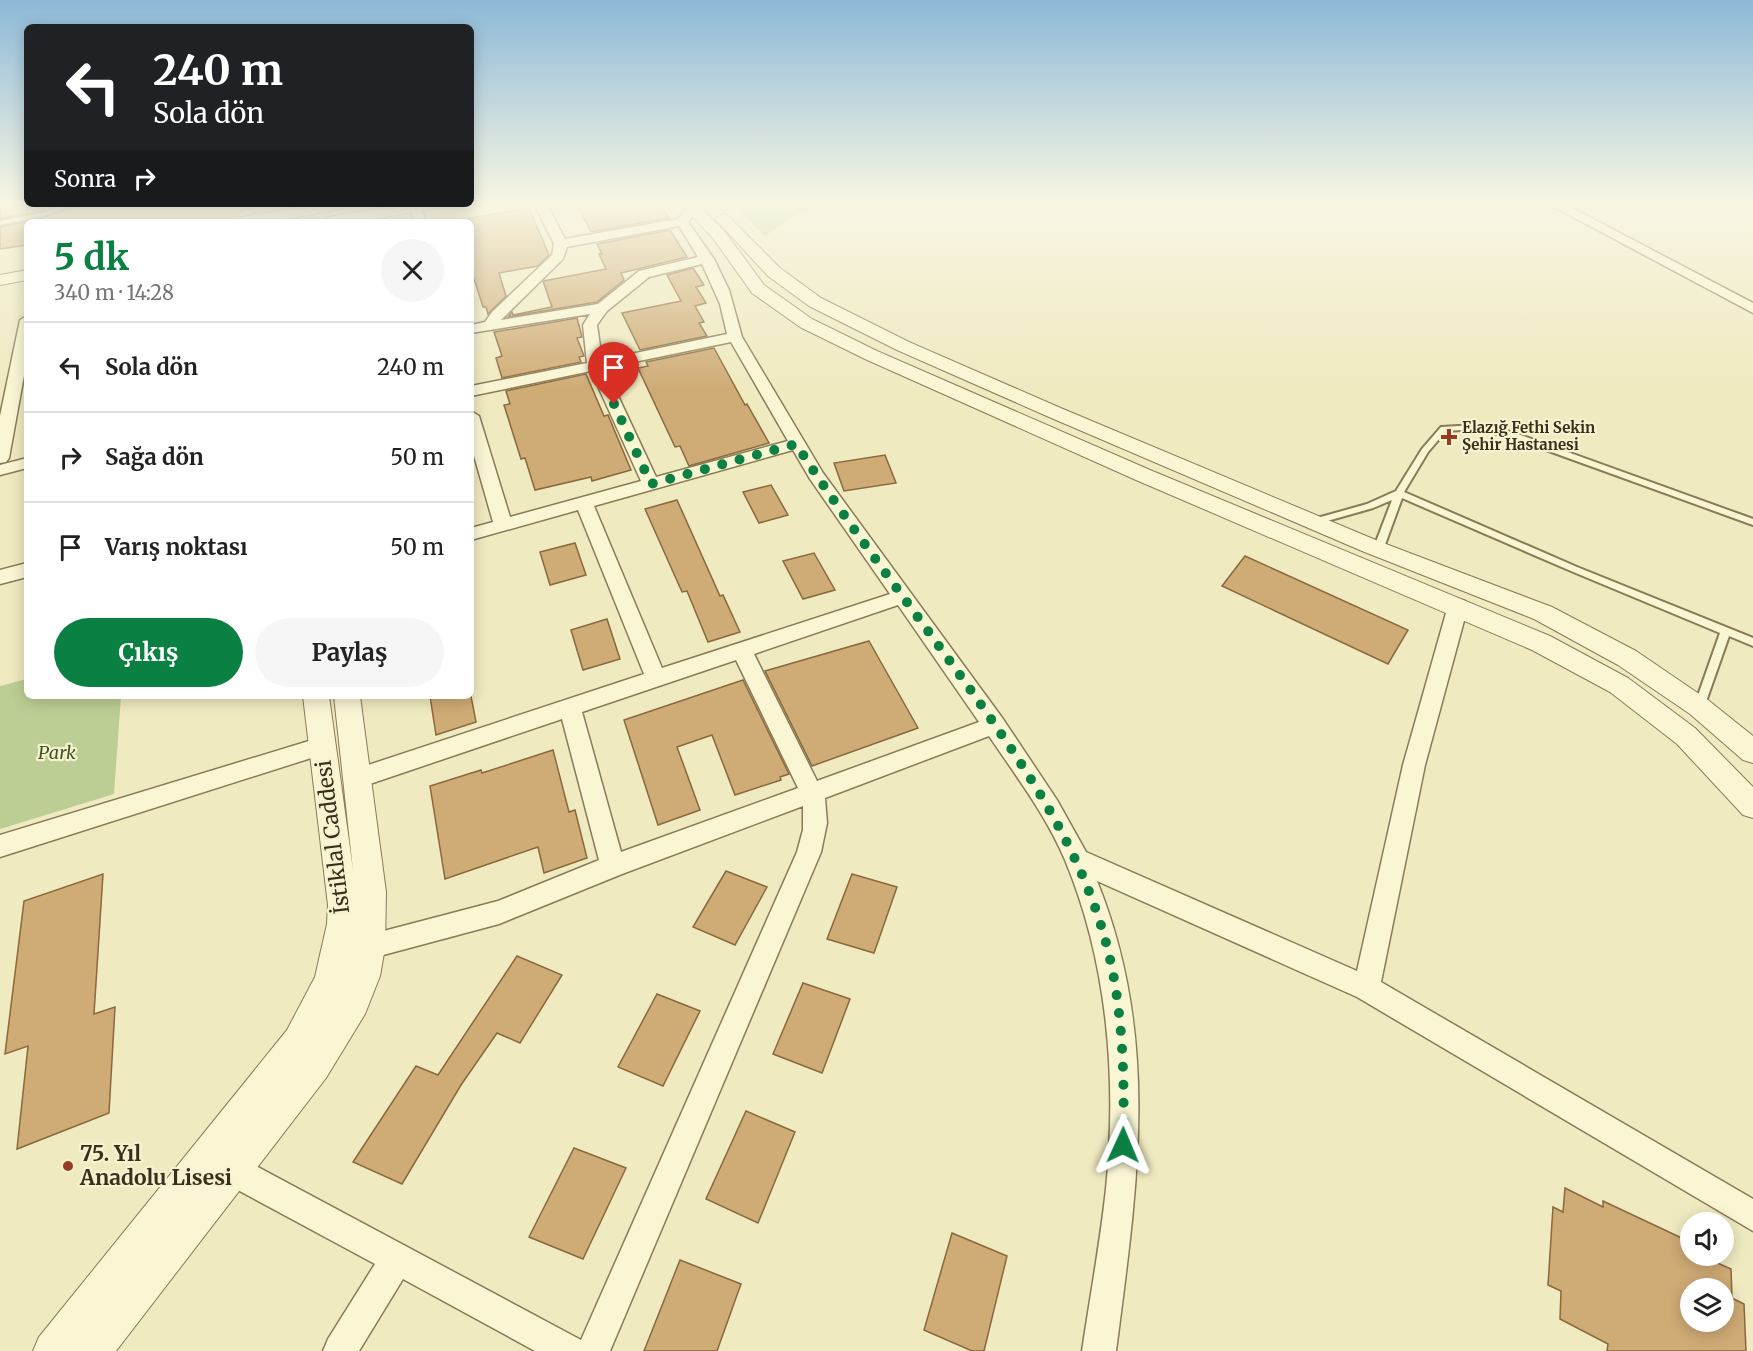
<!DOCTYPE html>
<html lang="tr">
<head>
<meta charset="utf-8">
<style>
  body { margin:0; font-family:Merriweather,serif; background:#f6f6f6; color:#222; height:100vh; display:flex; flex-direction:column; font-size:22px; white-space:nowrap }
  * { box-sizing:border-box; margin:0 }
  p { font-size:20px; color:#767676 }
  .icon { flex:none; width:33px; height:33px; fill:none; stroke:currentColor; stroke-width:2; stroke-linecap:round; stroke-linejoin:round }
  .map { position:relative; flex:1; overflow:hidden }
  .drawer { position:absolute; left:24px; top:219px; width:450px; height:480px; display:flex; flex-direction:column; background:#fff; border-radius:9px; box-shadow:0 3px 15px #0003 }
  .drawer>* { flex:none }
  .top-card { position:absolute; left:24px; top:24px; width:450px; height:183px; border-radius:9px; box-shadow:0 3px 15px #0003; background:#202124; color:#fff; overflow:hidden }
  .controls { position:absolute; left:1680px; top:1212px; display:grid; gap:12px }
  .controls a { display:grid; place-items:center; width:54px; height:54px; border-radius:50%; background:#fff; box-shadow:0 3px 15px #0003; font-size:30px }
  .pin { position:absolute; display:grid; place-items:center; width:51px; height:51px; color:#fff; margin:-62px -26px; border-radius:50% 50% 50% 0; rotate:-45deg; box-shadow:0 0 6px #0007 }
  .pin .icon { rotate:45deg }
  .me { position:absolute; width:66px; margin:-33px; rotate:1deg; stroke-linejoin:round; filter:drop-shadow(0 0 4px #0008) }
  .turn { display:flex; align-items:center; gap:21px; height:126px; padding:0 30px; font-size:27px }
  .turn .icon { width:78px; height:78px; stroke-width:2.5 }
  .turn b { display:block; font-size:42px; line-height:51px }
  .then { display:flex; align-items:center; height:57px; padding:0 30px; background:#0003; gap:12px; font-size:22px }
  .round { display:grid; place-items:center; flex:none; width:63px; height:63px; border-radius:32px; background:#f6f6f6 }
  .headline { display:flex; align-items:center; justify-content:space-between; height:102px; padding:0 30px }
  h1 { font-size:36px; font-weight:700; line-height:45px; color:#0b8043 }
  .button { display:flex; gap:12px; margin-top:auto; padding:12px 30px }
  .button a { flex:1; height:69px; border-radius:36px; background:#0b8043; color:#fff; font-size:24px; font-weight:700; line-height:69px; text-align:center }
  .button a+a { background:#f6f6f6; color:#222 }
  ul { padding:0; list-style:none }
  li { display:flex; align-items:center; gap:18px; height:90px; padding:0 30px; border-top:2px solid #e0e0e0 }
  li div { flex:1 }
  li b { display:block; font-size:22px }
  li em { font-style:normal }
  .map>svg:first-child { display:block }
  .green { fill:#bcce94 }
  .building { fill:#cfab75; stroke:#89693d; stroke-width:1.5; fill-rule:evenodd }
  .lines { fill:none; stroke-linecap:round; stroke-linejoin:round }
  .service-casing { stroke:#897b58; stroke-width:4 }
  .minor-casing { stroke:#897b58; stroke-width:3 }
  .tertiary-casing { stroke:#897b58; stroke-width:2 }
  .service { fill:#faf6d4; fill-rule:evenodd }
  .minor { fill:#faf6d4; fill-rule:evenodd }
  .tertiary { fill:#faf6d4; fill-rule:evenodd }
  .route { stroke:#0b8043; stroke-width:10; stroke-dasharray:0 18 }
  .poi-dot { fill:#9a3a25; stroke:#f7f3d0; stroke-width:2 }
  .labels { text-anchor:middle; stroke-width:4.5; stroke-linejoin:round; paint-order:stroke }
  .far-poi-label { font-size:15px; font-weight:bold; fill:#382f1c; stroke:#f7f3d0; text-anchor:start }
  .park-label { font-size:18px; font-style:italic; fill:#3f5522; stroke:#f7f3d0 }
  .near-street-label { font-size:21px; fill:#382f1c; stroke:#f7f3d0 }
  .near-poi-label { font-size:21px; font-weight:bold; fill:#382f1c; stroke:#f7f3d0; text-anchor:start }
</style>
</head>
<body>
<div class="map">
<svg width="1753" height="1351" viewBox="0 0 1753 1351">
  <rect width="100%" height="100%" fill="#efeac0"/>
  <g class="green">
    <path d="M730 201H830L794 216 765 236Z"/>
    <path d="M27 679V696H121L114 794 0 829V686Z"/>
  </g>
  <g class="building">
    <path d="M6 201H27V213L0 219V205Z"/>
    <path d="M575 201H658L669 218 591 232Z"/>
    <path d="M529 208 549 255 538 266 499 273 506 296 488 314 486 307H483L471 269V222H465L464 219Z"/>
    <path d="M27 222V245L0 249V227Z"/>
    <path d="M670 230 687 257 621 273 624 280 597 302 508 317 512 312 513 315 552 307 543 281 606 269 599 254H602L597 244Z"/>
    <path d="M693 268 704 285 696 287 706 303 695 306 704 322 699 323 707 336 640 350 622 313 681 301 667 275Z"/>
    <path d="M577 318 582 337 577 338 584 356 579 357 581 362 502 378 496 358 502 356 494 332Z"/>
    <path d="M714 348 745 405 747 404 769 443 689 466 680 446 675 447 638 368 648 366 646 362Z"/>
    <path d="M586 374 604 416 608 415 631 470 592 481 591 477 535 490 525 458 521 459 504 405 510 404 506 391Z"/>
    <path d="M885 455 896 483 844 491 834 463Z"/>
    <path d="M771 485 788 515 759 523 743 492Z"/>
    <path d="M677 500 720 596 723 595 740 632 708 642 687 591 682 592 645 509Z"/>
    <path d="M575 543 586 575 550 585 540 552Z"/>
    <path d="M814 553 835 590 803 599 783 561Z"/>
    <path d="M1245 556 1408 630 1388 664 1222 586Z"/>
    <path d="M607 619 620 659 583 670 571 630Z"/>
    <path d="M869 641 918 728 812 766 765 671Z"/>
    <path d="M743 680 789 774 780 777 781 780 735 795 712 735 677 747 700 810 658 825 624 720Z"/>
    <path d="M430 696H471L476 722 436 735Z"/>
    <path d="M553 750 569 812 575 810 587 858 544 873 538 847 445 879 430 786 481 770 482 773Z"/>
    <path d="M726 871 767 887 735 945 693 927Z"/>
    <path d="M103 874 94 1014 115 1007 109 1113 17 1149 28 1046 5 1054 24 901Z"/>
    <path d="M852 874 897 887 874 953 827 939Z"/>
    <path d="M517 956 562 975 520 1043 497 1033 461 1085 402 1184 353 1162 416 1066 438 1075Z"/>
    <path d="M803 983 850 999 822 1073 773 1054Z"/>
    <path d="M657 994 700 1011 663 1086 618 1067Z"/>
    <path d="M746 1111 795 1132 758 1223 706 1199Z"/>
    <path d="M574 1148 626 1168 583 1259 529 1237Z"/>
    <path d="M1565 1188 1603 1207V1201L1686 1240V1248L1690 1250V1256H1702L1731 1269 1732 1298 1744 1304 1746 1351H1607L1608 1344 1560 1319 1561 1291 1548 1285 1553 1207 1563 1212ZM1690 1288H1724V1322H1690Z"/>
    <path d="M952 1233 1007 1256 984 1351H972L924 1330Z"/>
    <path d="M680 1260 741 1284 717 1351H644Z"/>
  </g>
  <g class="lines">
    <g class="service-casing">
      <g id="service">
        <path d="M69 204H78L44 216 0 225V221L41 213Z"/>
        <path d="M1476 425 1515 433 1753 519V525L1510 437 1476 429 1446 431 1428 452 1404 492 1577 567 1753 638V646L1729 636 1703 710H1695L1694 707 1720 633 1571 571 1402 498 1383 550 1378 553 1373 550 1392 500 1373 508 1313 525 1308 522 1310 520 1367 504 1396 491 1422 449 1441 427Z"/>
      </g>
    </g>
    <g class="minor-casing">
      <g id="minor">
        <path d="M533 201H545L565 239 678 219 688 206H696L698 209 688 222 714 259 729 290 742 337 823 473 1003 719 1057 800 1086 852 1357 971 1403 765 1448 606 1451 601 1458 599 1465 601 1468 606 1425 765 1381 982 1753 1199V1231L1357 997 1097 881C1161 1039 1137 1188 1116 1351H1082C1090 1297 1100 1244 1106 1189 1117 1079 1108 963 1065 860 1046 815 1016 776 989 736L825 798 827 823 821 852 610 1351H535L403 1279 359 1351H323L328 1339 375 1264 221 1181 217 1170 221 1159 232 1155 243 1159 581 1340 797 852 803 830V806L622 874 499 924 357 962 348 959 344 950 348 941 357 938 498 901 599 860 562 719 358 788 350 785 347 778 350 771 644 674 578 510 471 540V528L493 522 471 445V411L479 416 510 517 641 481 591 371 471 396V386L587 363 583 325 590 314 471 333V325L485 322 492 312 552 255 554 244ZM679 226 698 257 639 271 598 304 501 320 563 259 567 247ZM702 264 720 304 727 334 602 360 597 325 607 311 649 277ZM731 342 788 441 656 477 605 368ZM793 450 810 479 890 594 662 668 594 506ZM898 605 979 722 817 781 754 654ZM736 660 798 788 621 852 582 712Z"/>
        <path d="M1543 201H1559L1753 303V313Z"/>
        <path d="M412 204H420L426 222H414L410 207Z"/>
        <path d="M27 316V359L9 458 6 462 0 463V416L20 320Z"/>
        <path d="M27 458V468L0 475V465Z"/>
        <path d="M27 563V577L0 584V570Z"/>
        <path d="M322 737 330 740 333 746 330 752 0 857V835Z"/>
      </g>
    </g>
    <g class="tertiary-casing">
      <g id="tertiary">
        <path d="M678 201H694L725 232 764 285 812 319 877 351 1150 470 1550 636 1628 678 1695 728 1753 787V818L1743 815 1677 744 1610 692 1532 650 1136 480 865 359 800 327 752 293 713 238Z"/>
        <path d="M318 204H351L343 209 268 222H234L242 217Z"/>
        <path d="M406 204H440L432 209 355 222H320L328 217Z"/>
        <path d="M723 214 728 216 780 268 821 298 909 342 1063 409 1378 541 1552 607 1636 651 1708 700 1753 736V763L1743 760 1690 714 1618 665 1534 619 1362 551 1049 417 897 350 809 306 768 276 718 222 715 219Z"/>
        <path d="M27 270V280L0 285V275Z"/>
        <path d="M303 696H329L353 870 334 696H360L386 892 385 947 380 976 365 1014 326 1078 116 1351H33L39 1337 287 1030 315 977 327 924 328 905Z"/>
      </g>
    </g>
    <use href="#service" class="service"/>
    <use href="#minor" class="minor"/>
    <use href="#tertiary" class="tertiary"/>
  </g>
  <linearGradient id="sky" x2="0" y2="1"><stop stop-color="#8cb9d7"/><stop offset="0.52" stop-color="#f8f6e3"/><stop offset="1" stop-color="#f8f6e3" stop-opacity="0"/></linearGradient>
  <rect width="1753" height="390" fill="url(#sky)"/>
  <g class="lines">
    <path class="route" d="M614 404 651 484 796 444C851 529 913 609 972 692 1022 763 1070 833 1098 916 1123 990 1125 1068 1123 1145"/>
  </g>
  <g class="poi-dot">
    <path d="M1446 428h6v6h6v6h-6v6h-6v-6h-6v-6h6z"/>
    <circle cx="68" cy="1166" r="6"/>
  </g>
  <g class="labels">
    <g class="far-poi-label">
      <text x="1462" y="433">Elazığ Fethi Sekin<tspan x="1462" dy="17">Şehir Hastanesi</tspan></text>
    </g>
    <g class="park-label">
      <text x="57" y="759">Park</text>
    </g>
    <g class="near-street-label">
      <text transform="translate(333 837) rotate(-97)" y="7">İstiklal Caddesi</text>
    </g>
    <g class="near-poi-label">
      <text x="80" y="1161">75. Yıl<tspan x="80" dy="24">Anadolu Lisesi</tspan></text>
    </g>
  </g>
</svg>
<div class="controls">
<a><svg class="icon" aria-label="sound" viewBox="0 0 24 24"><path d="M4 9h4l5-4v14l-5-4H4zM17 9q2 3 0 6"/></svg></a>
<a><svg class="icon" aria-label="layers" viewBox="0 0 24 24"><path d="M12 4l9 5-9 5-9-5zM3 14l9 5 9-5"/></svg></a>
</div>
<div class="pin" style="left:614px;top:404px;background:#d93025"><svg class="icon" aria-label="arrive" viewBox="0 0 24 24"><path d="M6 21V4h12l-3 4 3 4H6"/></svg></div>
<svg class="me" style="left:1123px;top:1145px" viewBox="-20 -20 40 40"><path d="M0-17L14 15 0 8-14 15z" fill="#0b8043" stroke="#fff" stroke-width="4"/></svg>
<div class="top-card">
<div class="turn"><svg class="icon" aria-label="left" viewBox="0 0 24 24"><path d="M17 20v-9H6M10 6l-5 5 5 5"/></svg><div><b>240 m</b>Sola dön</div></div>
<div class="then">Sonra<svg class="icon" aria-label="right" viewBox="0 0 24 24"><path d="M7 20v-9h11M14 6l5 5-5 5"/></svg></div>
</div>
<section class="drawer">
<div class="headline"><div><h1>5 dk</h1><p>340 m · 14:28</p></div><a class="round"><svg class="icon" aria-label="close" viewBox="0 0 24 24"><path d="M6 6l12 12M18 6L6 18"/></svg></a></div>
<ul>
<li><svg class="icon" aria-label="left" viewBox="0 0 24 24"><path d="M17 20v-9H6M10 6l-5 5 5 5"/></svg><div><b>Sola dön</b></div><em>240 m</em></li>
<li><svg class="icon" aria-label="right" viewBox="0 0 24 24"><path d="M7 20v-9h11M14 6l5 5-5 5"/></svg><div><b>Sağa dön</b></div><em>50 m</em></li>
<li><svg class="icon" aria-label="arrive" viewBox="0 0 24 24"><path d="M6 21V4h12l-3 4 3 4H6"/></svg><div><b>Varış noktası</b></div><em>50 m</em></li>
</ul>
<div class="button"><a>Çıkış</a><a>Paylaş</a></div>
</section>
</div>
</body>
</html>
